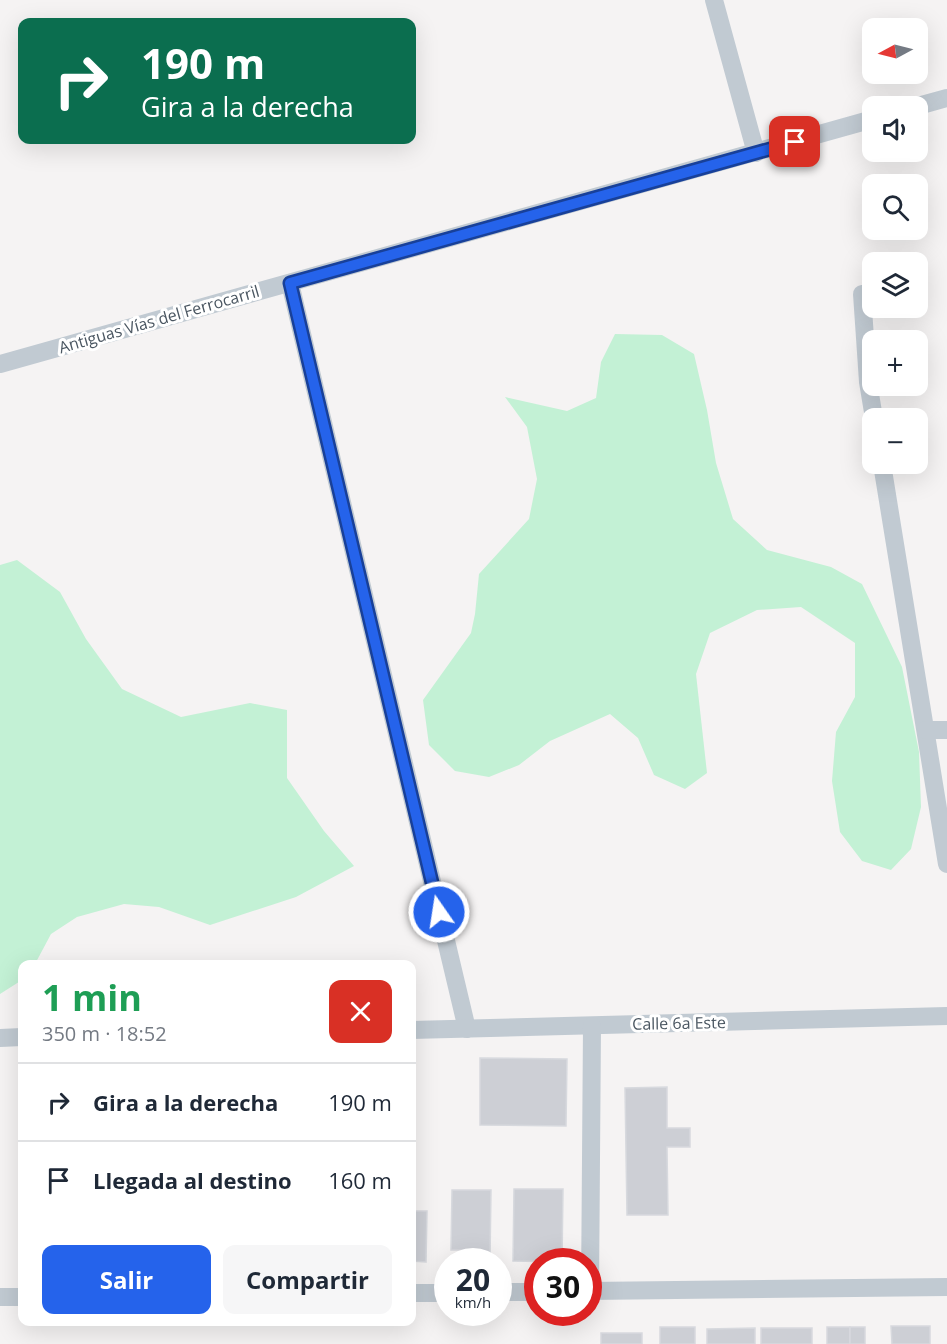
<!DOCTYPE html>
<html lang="es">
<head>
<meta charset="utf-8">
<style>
  body { margin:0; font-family:"Open Sans",sans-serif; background:#f6f6f7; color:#1f2937; height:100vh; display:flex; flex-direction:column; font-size:22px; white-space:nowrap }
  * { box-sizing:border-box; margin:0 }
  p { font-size:20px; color:#747a83 }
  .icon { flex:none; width:33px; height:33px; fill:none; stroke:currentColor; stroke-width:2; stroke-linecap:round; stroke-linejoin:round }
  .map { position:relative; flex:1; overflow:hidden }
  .sheet { position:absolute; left:18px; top:960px; width:398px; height:366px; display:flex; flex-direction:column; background:#fff; border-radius:12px; box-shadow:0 6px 24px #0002 }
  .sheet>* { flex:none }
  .hud { position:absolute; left:18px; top:18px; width:398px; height:126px; border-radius:12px; box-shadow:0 6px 24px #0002; background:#0b6e4f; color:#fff; overflow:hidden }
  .needle { width:39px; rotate:263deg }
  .controls { position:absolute; left:862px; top:18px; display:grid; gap:12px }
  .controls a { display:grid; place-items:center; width:66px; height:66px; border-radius:12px; background:#fff; box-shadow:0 6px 24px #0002; font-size:30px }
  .speed { position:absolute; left:434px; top:1248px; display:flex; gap:12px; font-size:30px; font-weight:700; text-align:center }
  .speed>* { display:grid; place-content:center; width:78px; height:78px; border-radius:50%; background:#fff; box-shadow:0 6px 24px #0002; line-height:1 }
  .speed small { font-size:15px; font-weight:400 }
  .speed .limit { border:9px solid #d22; background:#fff; color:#111 }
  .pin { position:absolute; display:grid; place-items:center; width:51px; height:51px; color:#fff; margin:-26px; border-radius:12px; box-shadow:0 3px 9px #0006 }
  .me { position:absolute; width:66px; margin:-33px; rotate:347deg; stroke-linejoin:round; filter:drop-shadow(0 0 4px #0008) }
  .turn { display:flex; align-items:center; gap:21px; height:126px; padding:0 24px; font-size:27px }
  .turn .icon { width:78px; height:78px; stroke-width:2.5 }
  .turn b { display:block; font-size:42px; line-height:51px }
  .round { display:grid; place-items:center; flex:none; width:63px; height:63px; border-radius:12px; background:#f6f6f7 }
  .summary { display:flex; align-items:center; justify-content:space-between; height:102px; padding:0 24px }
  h1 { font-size:36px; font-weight:700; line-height:45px; color:#1e9e55 }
  .button { display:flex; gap:12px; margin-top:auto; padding:12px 24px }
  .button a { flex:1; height:69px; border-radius:12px; background:#2563eb; color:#fff; font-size:24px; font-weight:700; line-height:69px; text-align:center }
  .button a+a { background:#f6f6f7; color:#1f2937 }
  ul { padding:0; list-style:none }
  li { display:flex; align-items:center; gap:18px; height:78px; padding:0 24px; border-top:2px solid #e0e1e3 }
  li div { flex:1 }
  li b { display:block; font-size:22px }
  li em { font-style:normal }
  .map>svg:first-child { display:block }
  .green { fill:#c3f1d5 }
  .building { fill:#cdcfd5; stroke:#d7d9de; stroke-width:1.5 }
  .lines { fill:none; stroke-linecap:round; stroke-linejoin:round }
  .minor { stroke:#c1cad2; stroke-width:18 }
  .route-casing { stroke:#184099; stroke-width:15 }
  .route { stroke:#2563eb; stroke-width:10 }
  .labels { text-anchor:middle; stroke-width:6; stroke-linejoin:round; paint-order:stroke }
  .street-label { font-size:16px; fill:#4a5661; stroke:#fff }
</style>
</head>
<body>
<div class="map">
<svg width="947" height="1344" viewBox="0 0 947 1344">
  <rect width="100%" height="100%" fill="#f5f3f3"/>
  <g class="green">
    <path d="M615 334 662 335 694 354 707 410 716 463 733 519 767 550 831 567 862 584 902 667 919 752 921 807 911 849 891 870 862 861 840 832 832 781 836 732 855 697V643L801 607 757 610 710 633 696 674 707 773 685 789 654 775 638 738 610 714 550 741 519 765 489 777 455 771 429 745 423 700 471 633 475 614 479 574 529 519 537 479 527 427 505 397 567 411 596 398 601 362Z"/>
    <path d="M17 560 60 592 86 639 122 689 181 717 250 703 287 710V778L324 831 354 866 296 897 210 925 159 907 124 904 77 917 51 934 35 964H22V980L0 994V565Z"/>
  </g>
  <g class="building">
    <path d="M480 1058 567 1059 566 1126 480 1125Z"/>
    <path d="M667 1087V1128H690V1147H667L668 1215H627L625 1088Z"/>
    <path d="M514 1189H563L562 1262 513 1261Z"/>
    <path d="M452 1190H491L490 1260H474V1250H451Z"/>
    <path d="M411 1211H427L426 1262 411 1261Z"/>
    <path d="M891 1326H930V1344H892Z"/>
    <rect x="660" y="1327" width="35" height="17"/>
    <rect x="827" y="1327" width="23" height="17"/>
    <rect x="850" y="1327" width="15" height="17"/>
    <path d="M755 1328V1344H707V1329Z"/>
    <rect x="761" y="1328" width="51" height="16"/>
    <rect x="601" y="1333" width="41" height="11"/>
  </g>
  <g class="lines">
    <g class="minor">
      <path d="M714 0 756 153"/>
      <path d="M918 106 947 98"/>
      <path d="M290 283 467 1029"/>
      <path d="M862 294 868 382 874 418"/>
      <path d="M0 364 873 119"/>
      <path d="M882 464 947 864"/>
      <path d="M926 730H947"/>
      <path d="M411 1030 947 1016"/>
      <path d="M0 1038 22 1037"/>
      <path d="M588 1291 947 1287"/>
      <path d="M590 1291 592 1026"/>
      <path d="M498 1292H537"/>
      <path d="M411 1293H447"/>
      <path d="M0 1297H22"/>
    </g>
  </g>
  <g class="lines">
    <g class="route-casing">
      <path id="route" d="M439 912 290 283 795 142"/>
    </g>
    <use href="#route" class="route"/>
  </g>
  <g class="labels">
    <g class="street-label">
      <text transform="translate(159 319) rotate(-16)" y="6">Antiguas Vías del Ferrocarril</text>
      <text transform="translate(679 1023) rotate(-1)" y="6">Calle 6a Este</text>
    </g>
  </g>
</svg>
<div class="controls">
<a><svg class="needle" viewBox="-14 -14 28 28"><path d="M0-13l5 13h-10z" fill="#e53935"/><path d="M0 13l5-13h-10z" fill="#747a83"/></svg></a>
<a><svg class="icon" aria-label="sound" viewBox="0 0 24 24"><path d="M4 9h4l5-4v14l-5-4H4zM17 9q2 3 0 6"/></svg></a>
<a><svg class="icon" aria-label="search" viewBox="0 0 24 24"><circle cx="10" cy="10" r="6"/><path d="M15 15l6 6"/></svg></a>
<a><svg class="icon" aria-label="layers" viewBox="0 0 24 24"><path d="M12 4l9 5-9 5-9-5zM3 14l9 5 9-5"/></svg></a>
<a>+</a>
<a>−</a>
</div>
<div class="speed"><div>20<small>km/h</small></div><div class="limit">30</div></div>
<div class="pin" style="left:795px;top:142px;background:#d93025"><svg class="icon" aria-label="arrive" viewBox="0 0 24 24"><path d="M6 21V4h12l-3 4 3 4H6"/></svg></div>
<svg class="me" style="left:439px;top:912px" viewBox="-20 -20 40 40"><circle r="17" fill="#2563eb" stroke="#fff" stroke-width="3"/><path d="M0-11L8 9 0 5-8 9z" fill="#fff"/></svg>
<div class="hud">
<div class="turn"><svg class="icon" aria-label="right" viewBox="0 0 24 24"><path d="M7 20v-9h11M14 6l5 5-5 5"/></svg><div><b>190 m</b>Gira a la derecha</div></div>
</div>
<section class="sheet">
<div class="summary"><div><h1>1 min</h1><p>350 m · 18:52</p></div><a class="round" style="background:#d93025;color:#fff"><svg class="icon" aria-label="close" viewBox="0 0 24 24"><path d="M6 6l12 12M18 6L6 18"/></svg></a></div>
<ul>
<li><svg class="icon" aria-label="right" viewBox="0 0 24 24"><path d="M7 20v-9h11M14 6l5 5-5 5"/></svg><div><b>Gira a la derecha</b></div><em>190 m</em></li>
<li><svg class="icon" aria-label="arrive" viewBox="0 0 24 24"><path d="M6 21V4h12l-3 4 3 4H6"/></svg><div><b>Llegada al destino</b></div><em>160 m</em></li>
</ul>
<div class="button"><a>Salir</a><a>Compartir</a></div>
</section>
</div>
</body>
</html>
